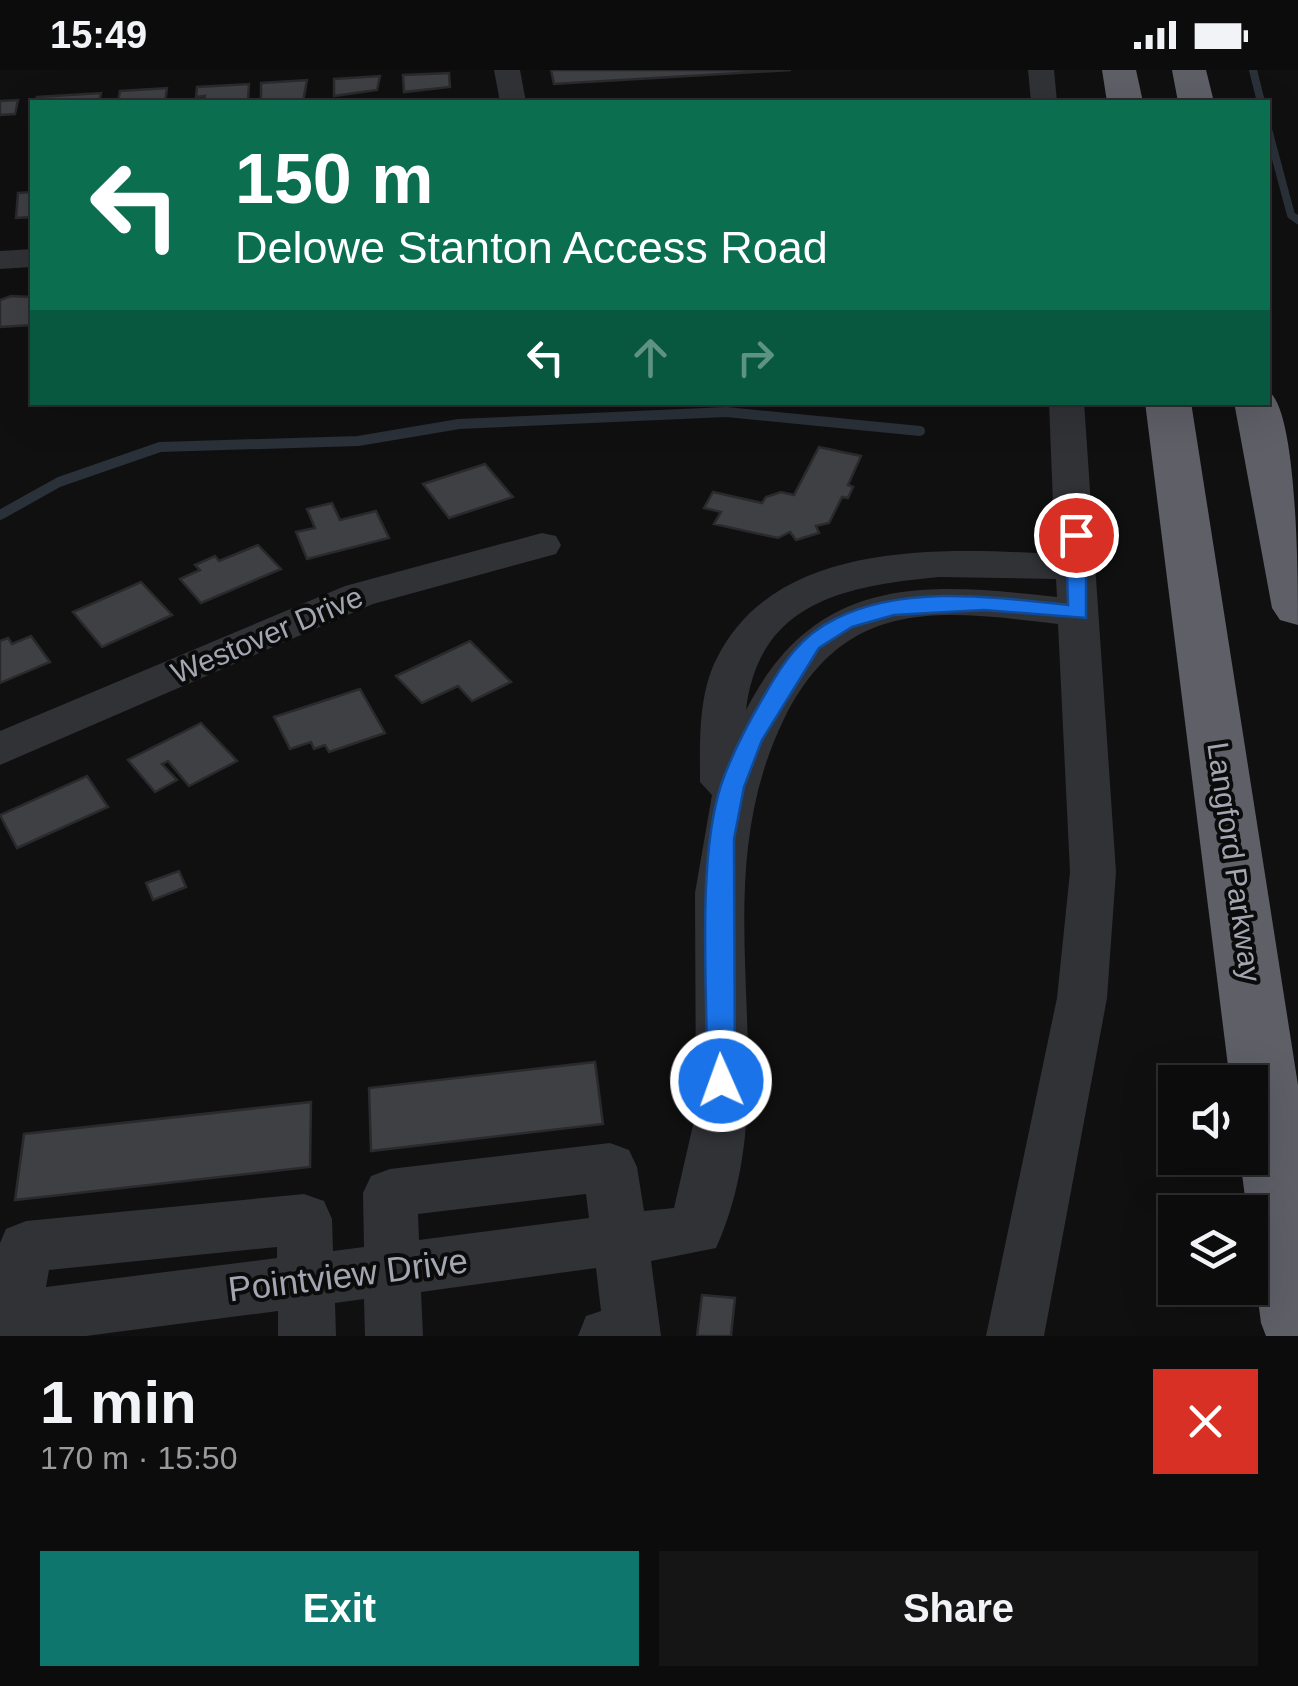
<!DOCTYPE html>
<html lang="en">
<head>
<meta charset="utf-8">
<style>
  body { margin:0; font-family:Arial,sans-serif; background:#151516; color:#f1f3f6; height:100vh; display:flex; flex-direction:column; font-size:38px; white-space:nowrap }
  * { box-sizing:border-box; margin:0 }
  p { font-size:32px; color:#9a9b9d }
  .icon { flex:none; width:55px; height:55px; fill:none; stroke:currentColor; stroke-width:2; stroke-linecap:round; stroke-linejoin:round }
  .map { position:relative; height:1266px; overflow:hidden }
  .details { display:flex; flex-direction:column; background:#0c0c0d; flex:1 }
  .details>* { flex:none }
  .top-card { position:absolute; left:30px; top:30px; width:1240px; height:305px; border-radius:0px; box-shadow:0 10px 40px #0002,0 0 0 2px #2c2c2e; background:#0b6e4f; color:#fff; overflow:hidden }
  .controls { position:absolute; left:1158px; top:995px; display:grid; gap:20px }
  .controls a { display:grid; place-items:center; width:110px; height:110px; border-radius:0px; background:#0c0c0d; box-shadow:0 10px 40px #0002,0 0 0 2px #2c2c2e; font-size:50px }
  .pin { position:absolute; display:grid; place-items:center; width:85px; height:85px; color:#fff; margin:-42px; border:5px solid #fff; border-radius:50%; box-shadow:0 2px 10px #0007 }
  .me { position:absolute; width:110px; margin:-55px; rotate:358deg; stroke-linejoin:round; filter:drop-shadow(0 0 8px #0008) }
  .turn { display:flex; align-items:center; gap:35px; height:210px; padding:0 40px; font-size:45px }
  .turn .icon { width:130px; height:130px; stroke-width:2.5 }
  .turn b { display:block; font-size:70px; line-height:85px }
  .lanes { display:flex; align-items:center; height:95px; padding:0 40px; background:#0003; justify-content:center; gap:50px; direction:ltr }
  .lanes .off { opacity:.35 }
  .round { display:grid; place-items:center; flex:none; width:105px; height:105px; border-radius:0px; background:#151516 }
  .summary { display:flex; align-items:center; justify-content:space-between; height:170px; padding:0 40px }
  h1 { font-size:60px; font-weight:700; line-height:75px }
  .primary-button { display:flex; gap:20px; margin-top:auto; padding:20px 40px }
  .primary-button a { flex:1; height:115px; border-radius:0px; background:#0f766e; color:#fff; font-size:40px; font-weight:700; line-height:115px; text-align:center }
  .primary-button a+a { background:#151516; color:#f1f3f6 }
  .status { display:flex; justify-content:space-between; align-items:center; height:70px; padding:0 50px; background:#0c0c0d; direction:ltr }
  .status svg { height:28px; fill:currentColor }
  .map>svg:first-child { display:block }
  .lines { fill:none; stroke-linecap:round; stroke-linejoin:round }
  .stream-far1 { stroke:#2a3139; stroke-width:8 }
  .stream { stroke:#2a3139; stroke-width:10 }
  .building { fill:#3f4044; stroke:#2a2a2d; stroke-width:2.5 }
  .minor { fill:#313236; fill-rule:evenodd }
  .highway { fill:#5e5f67; fill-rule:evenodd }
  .route { fill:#1a73e8; stroke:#114b97; stroke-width:2.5 }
  .labels { text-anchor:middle; stroke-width:8; stroke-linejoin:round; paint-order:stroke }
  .street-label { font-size:30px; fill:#a2a6b1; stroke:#0b0b0c }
  .near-street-label { font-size:35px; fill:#a2a6b1; stroke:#0b0b0c }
</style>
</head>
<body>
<div class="status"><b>15:49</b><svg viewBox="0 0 49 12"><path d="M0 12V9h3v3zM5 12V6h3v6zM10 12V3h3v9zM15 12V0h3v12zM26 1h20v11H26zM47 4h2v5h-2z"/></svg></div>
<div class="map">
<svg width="1298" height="1266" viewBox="0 0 1298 1266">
  <rect width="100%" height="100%" fill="#101011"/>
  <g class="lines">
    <g class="stream-far1">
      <path d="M1253 0 1261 32"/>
      <path d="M1268 59 1291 145 1298 150"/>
    </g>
    <path class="stream" d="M0 445 59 412 160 377 358 371 459 354 726 342 920 361"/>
  </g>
  <g class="building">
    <path d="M551 0H791L554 14Z"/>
    <path d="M449 3 450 17 404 22 403 5Z"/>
    <path d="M380 6 377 20 334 26V9Z"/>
    <path d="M307 10 303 32 261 30V13Z"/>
    <path d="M249 14 248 30 204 32 205 26 196 27 197 17Z"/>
    <path d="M167 18 165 32H118L120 21Z"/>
    <path d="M101 23 99 32H35L37 27Z"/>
    <path d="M18 30 15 44 0 45V31Z"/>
    <path d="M32 122V147L16 148 18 123Z"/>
    <path d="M11 226 32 227V255L0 257V230Z"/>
    <path d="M819 377 861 386 848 415 853 417 848 428 842 427 829 453 816 456 819 463 796 470 790 462 778 468 714 454 721 442 704 438 713 422 762 433 766 427 781 422 794 425Z"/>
    <path d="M485 394 513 427 449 448 423 414Z"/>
    <path d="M332 433 340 450 376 441 389 468 307 489 296 462 315 458 307 439Z"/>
    <path d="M258 475 281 499 201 533 180 509 200 500 195 495 215 486 219 491Z"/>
    <path d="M141 512 172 545 102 577 73 542Z"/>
    <path d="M31 566 50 592 0 613V571L8 568 12 574Z"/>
    <path d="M470 571 511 612 472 631 458 616 422 633 396 606Z"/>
    <path d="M360 619 385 663 329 682 325 675 314 679 311 672 290 679 274 647Z"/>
    <path d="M201 653 237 691 189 716 168 691 162 694 177 710 155 722 128 690Z"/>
    <path d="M87 706 108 737 17 778 0 745Z"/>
    <path d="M179 801 186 817 153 830 146 813Z"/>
    <path d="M595 992 603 1054 371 1081 369 1018Z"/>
    <path d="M311 1032 310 1097 15 1130 24 1064Z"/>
    <path d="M702 1225 735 1228 731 1266H697Z"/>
  </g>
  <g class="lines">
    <g class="minor">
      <path d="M494 0H520L526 32H500Z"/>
      <path d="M1028 0H1054L1057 32H1031Z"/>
      <path d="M32 179V197L0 199V181Z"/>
      <path d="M1049 332H1084L1116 802 1107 928 1044 1266H986L1057 928 1070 802 1058 554C939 540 845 526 784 649 697 827 792 1010 716 1178L651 1191 661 1266H578L586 1246 601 1241 596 1198 421 1222 423 1266H365L364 1229 335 1233 336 1266H278V1241L86 1266H0V1173L6 1159 26 1151 304 1124 324 1131 332 1149 333 1181 364 1177 363 1123 371 1106 390 1099 610 1073 629 1080 637 1097 644 1141 674 1138 696 1042 695 823 712 725 700 712C700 673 698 626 716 590 774 469 942 478 1055 484ZM939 507 1056 509 1057 527C923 512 816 504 746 640 759 531 846 516 939 507ZM586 1124 589 1148 419 1170 418 1144ZM277 1177V1188L46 1217 49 1200Z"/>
      <path d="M542 463 556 466 561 475 556 484 373 534 0 695V661L345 516Z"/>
    </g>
    <g class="highway">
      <path d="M1102 0H1136L1143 32H1107Z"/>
      <path d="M1172 0H1206L1214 32H1178Z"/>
      <path d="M1268 321C1298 338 1298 515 1298 555L1280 550 1272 538 1234 332H1268Z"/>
      <path d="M1145 332H1191L1298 1015V1266H1266L1261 1253 1240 1088H1250V1012H1230Z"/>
    </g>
  </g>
  <path class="route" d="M1076 459 1086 465V548L984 540 894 545 852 557 819 578 762 670 744 717 734 769 735 1011 731 1019H711L707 1011C708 926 696 792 721 715 732 683 747 655 764 626 782 594 801 565 835 549 904 514 994 527 1068 535L1066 465Z"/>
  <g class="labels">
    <g class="street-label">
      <text transform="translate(267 565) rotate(-23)" y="10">Westover Drive</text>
      <text transform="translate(1234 792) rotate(82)" y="10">Langford Parkway</text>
    </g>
    <g class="near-street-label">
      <text transform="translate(348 1205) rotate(-7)" y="12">Pointview Drive</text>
    </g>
  </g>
</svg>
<div class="controls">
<a><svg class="icon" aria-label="sound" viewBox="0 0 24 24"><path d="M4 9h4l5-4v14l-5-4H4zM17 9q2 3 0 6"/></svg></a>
<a><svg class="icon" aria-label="layers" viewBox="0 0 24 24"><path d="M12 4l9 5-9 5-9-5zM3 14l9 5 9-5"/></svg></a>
</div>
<div class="pin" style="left:1076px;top:465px;background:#d93025"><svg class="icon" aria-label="arrive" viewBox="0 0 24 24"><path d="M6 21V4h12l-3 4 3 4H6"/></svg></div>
<svg class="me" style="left:721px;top:1011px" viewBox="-20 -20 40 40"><circle r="17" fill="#1a73e8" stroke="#fff" stroke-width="3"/><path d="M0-11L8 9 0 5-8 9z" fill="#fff"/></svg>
<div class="top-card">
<div class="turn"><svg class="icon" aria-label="left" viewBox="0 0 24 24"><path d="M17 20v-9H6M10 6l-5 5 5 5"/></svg><div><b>150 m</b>Delowe Stanton Access Road</div></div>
<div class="lanes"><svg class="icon" aria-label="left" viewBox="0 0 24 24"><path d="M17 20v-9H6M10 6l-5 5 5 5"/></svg><svg class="icon off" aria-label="ahead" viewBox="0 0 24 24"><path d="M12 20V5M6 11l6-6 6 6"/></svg><svg class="icon off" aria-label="right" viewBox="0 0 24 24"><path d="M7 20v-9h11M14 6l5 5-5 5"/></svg></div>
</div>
</div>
<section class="details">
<div class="summary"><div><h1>1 min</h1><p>170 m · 15:50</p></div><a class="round" style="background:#d93025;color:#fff"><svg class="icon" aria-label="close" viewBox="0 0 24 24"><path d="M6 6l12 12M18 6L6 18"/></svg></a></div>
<div class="primary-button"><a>Exit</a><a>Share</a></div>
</section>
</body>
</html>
